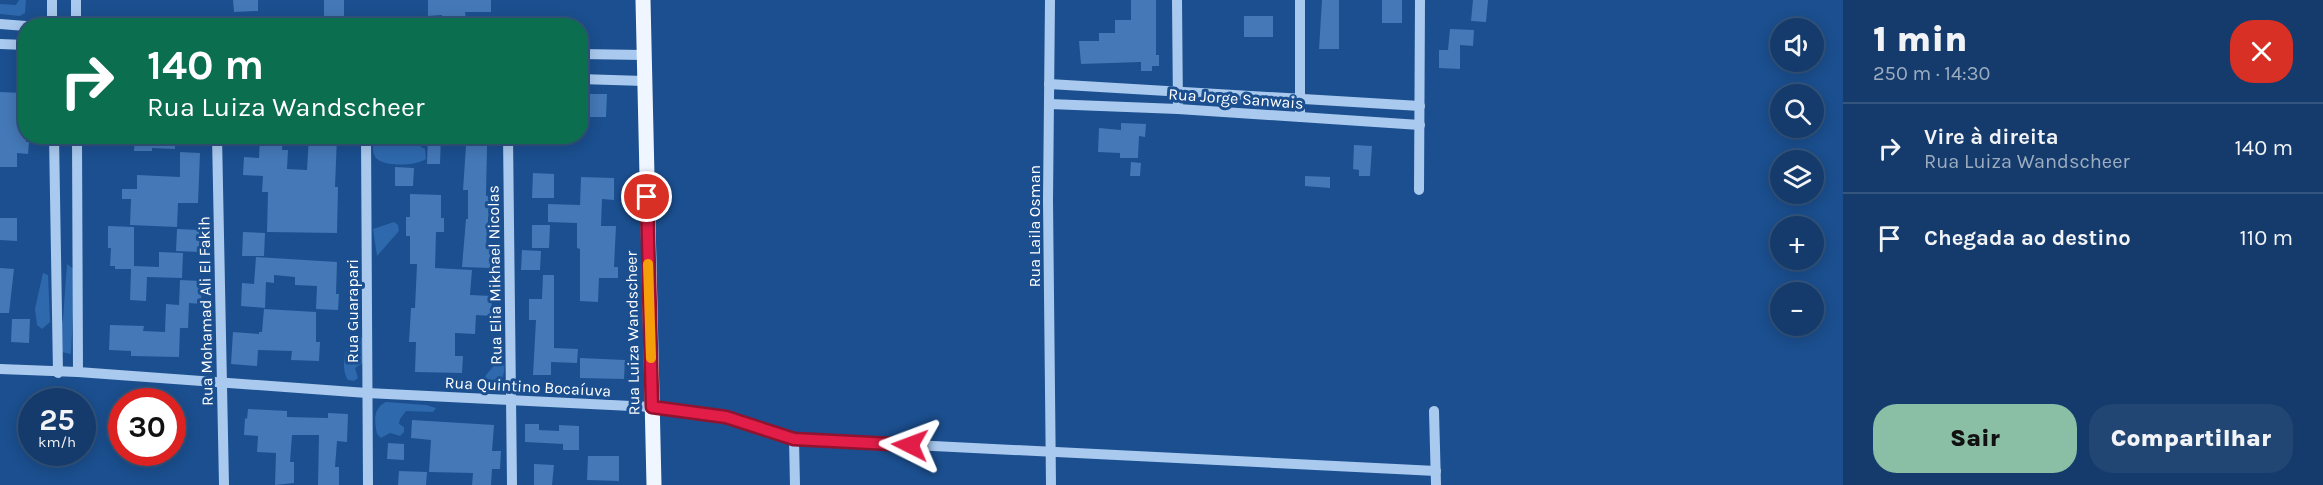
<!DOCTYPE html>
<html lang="pt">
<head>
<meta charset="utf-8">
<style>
  body { margin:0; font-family:Karla,sans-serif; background:#214673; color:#f1f3f6; height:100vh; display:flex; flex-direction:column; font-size:22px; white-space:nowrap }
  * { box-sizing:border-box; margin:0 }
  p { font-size:20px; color:#9dadc1 }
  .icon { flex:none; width:33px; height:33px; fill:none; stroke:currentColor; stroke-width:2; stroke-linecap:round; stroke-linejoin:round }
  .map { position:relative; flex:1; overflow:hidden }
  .panel { display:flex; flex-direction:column; background:#143b6b; width:480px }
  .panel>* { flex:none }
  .guide { position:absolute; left:18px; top:18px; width:570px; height:126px; border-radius:24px; box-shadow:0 3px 15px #0003,0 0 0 2px #33557e; background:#0b6e4f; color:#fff; overflow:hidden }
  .tools { position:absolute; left:1770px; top:18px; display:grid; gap:12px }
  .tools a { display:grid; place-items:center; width:54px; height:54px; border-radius:50%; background:#143b6b; box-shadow:0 3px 15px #0003,0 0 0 2px #33557e; font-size:30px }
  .speed { position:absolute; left:18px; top:388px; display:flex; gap:12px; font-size:30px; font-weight:700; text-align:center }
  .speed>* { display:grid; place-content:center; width:78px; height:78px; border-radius:50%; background:#143b6b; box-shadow:0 3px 15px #0003,0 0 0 2px #33557e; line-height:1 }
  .speed small { font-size:15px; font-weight:400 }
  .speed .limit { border:9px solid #d22; background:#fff; color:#111 }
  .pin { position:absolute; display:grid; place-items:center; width:51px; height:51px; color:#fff; margin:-26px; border:3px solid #fff; border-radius:50%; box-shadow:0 2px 6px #0007 }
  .me { position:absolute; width:66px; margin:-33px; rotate:273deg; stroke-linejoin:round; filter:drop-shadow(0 0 4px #0008) }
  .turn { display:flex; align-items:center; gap:21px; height:126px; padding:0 30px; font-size:27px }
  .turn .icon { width:78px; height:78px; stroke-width:2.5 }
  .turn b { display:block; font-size:42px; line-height:51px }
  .round { display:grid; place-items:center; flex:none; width:63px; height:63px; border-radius:24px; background:#214673 }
  .head { display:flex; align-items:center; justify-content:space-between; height:102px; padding:0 30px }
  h1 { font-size:36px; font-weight:800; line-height:45px }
  .action { display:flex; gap:12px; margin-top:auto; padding:12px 30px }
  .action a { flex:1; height:69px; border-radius:24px; background:#8abfa5; color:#111; font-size:24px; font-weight:800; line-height:69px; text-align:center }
  .action a+a { background:#214673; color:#f1f3f6 }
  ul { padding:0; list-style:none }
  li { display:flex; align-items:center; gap:18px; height:90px; padding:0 30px; border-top:2px solid #33557e }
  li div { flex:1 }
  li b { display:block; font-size:22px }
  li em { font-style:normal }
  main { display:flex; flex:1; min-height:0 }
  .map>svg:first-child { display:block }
  .green { fill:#2e69ad }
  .building { fill:#4478b7 }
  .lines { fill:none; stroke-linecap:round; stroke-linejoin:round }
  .minor { stroke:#a9c9ee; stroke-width:10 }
  .major { stroke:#f0f6ff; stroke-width:15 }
  .route-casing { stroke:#92132f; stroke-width:15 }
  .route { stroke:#e11d48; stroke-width:10 }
  .slow { stroke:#f59e0b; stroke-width:10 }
  .labels { text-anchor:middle; stroke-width:6; stroke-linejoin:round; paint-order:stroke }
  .street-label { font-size:16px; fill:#fff; stroke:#1b4f8f }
</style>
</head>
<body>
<main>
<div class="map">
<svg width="1843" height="485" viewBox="0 0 1843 485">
  <rect width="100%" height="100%" fill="#1b4f8f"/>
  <g class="green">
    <path d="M19 0H26L25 13 20 16 0 14V4L16 5Z"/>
    <path d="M386 137 391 138 401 143 411 141 425 149 426 159C417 166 384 167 376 158 373 154 373 150 373 145Z"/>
    <path d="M394 222 398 225 399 231 377 256 373 229Z"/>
    <path d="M67 264 75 270 71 354 61 352 58 341 63 319Z"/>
    <path d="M43 273 48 275 50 322 42 329 37 325 35 309Z"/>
    <path d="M356 337H361L365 341 364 362 355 368 358 378 354 381 348 380C340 368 345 346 356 337Z"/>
    <path d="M499 358 504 361C506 372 501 388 490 393L485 391C479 375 492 372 499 358Z"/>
    <path d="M386 402 426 405 436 408 433 412 406 411 400 419 399 424 404 427V432L400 436 390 433 381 438 377 434C375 421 372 409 386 402Z"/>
  </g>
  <g class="building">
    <path d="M233 0H258V11L234 12Z"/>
    <path d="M324 0H344V16L324 17Z"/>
    <path d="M428 0H491V12H465L466 20 442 21V15L428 16Z"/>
    <path d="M1131 0H1156V55H1159V66H1152V71H1141V62L1081 64 1079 41H1099V33H1115V20H1131Z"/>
    <path d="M1322 0H1339V49H1319Z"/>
    <rect x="1382" y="0" width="20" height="23"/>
    <path d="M1473 0H1488L1486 22 1471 21Z"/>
    <rect x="1244" y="16" width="29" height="21"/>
    <path d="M1450 29 1474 30 1473 46 1460 45V69L1439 68V50H1448Z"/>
    <path d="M0 92 24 93 23 117H26V142H29L28 154 17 153V167H0Z"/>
    <path d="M590 94H607L606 117H589Z"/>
    <path d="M1121 123 1146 124 1145 137 1139 136 1138 158H1120V153L1098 152 1099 128 1121 130Z"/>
    <path d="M135 136H175V149L152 148V151H134Z"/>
    <path d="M260 136H283L282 150H288L287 169 307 170 309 136 337 137 335 187H338L337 233 267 232 268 192H262L263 176 243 175 244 157 259 158Z"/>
    <path d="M428 136H441L440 164H427Z"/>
    <path d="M1354 145 1372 146 1370 176H1359V170L1353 169Z"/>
    <path d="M466 146H487L486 196H490L486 246H490V268L462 267 466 219H468V190H463Z"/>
    <path d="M180 152 200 153 198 203H178L177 227 130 225 131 199H122V189H137V175L180 177Z"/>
    <path d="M1131 162 1141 163 1140 176H1130Z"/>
    <path d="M395 167 414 168 413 186H395Z"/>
    <path d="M533 173 554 174V198H532Z"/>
    <path d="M1305 176 1330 177V188L1305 186Z"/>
    <path d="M581 177 614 178V200L602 199 601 226H616L614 267H618V278H599L598 302 580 301V249L577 248V223L548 222V204L580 205Z"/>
    <path d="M410 194 441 195V218H444V232H436L435 268 472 270 470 295 492 296 491 316 476 315 475 334 455 333V356H463L462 373 415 372 416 342H409L411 308H415L417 264H410V236H406V217H410Z"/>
    <path d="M0 218H17V241L0 240Z"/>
    <path d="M532 225H550L549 248H532Z"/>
    <path d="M108 226 134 227V266L159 267V252L183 253 182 278 147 277 146 301 130 300 131 269H115V266H110L111 248H108Z"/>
    <path d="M177 229 200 230 199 252 176 251Z"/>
    <path d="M243 232 265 233 264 256H242Z"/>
    <path d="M522 250 541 251 540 270H521Z"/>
    <path d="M256 257 337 262 336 294H339L338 310 316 309 317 286 295 285V277L274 275V283L266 282 265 308 241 306 242 283 254 284Z"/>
    <path d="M0 268 14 269 9 313H0Z"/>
    <path d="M543 275H554V348L578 349 577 363 551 362V375H533L536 320H529V299H542Z"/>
    <path d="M180 280 202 281 201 304 189 303 188 328H180L179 357 131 356V351L109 350 110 325 144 326 143 331 165 332 166 304 179 305Z"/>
    <path d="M264 309 316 312V342H320L319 361 291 360 292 351 258 350 257 366 231 364 233 332 259 334V332H262Z"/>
    <path d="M12 319H30L29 343 11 342Z"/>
    <path d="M580 358 625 360 624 379 580 378Z"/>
    <path d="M248 409 287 411V417L328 418V413L348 414 347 442 337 441 335 467H339V485H318L319 435H292L290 462H294V483L275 485 276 453 257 452 258 436 244 435 245 418 247 419Z"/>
    <path d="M412 420 494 425 492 451H501L500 469H492L491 485H472L473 473 429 472 431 440 411 438Z"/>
    <path d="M525 424H539V430L559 431V425L579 426V450H563V444L525 442Z"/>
    <path d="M388 443 404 444V460L387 459Z"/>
    <path d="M588 456H619V481L587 480Z"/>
    <path d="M534 464 554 465 552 485H534Z"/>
    <path d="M399 471 427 472 426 485H398Z"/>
  </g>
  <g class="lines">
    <g class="minor">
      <path d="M76 0V26"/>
      <path d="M1050 0 1048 200 1051 485"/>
      <path d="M1177 0 1178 109"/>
      <path d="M0 24 26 26"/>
      <path d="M52 26V0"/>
      <path d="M0 44 26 45"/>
      <path d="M580 54 643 55"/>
      <path d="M580 79 644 81"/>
      <path d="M1049 84 1420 106"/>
      <path d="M1049 104 1178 109 1420 125"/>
      <path d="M1300 117V0"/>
      <path d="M54 136 58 373"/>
      <path d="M77 136 78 372"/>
      <path d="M217 136 224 485"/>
      <path d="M366 136 368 485"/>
      <path d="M508 136 512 485"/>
      <path d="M1419 190 1420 0"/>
      <path d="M0 369 78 372 367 393 652 407 725 417 794 439 1436 471"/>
      <path d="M1434 411 1436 485"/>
      <path d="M794 439 795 485"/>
    </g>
    <path class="major" d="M643 0 654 485"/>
  </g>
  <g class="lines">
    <g class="route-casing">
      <path id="route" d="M647 197 652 407 726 417 794 439 910 445"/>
    </g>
    <use href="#route" class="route"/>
    <path class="slow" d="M648 264 651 358"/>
  </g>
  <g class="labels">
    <g class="street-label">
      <text transform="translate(1236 98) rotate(4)" y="6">Rua Jorge Sanwais</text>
      <text transform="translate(1034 226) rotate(-90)" y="6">Rua Laila Osman</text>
      <text transform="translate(494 275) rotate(-91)" y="6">Rua Elia Mikhael Nicolas</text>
      <text transform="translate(205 311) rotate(-91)" y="6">Rua Mohamad Ali El Fakih</text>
      <text transform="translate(352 311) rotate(-90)" y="6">Rua Guarapari</text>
      <text transform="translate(632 333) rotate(-91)" y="6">Rua Luiza Wandscheer</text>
      <text transform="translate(528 386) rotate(3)" y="6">Rua Quintino Bocaíuva</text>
    </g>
  </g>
</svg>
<div class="tools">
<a><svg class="icon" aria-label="sound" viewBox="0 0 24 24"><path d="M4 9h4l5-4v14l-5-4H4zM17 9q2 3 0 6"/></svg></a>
<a><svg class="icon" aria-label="search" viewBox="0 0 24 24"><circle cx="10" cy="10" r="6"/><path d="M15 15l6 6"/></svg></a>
<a><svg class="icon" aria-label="layers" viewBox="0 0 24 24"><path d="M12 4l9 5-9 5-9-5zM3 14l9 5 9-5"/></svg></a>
<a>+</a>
<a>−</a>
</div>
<div class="speed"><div>25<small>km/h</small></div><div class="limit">30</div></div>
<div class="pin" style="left:647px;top:197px;background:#d93025"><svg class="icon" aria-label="arrive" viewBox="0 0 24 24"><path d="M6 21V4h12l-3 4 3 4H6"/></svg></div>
<svg class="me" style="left:910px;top:445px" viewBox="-20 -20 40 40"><path d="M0-17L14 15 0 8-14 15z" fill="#e11d48" stroke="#fff" stroke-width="4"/></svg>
<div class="guide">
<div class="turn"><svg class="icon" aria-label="right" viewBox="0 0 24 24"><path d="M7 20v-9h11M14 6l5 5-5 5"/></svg><div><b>140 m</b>Rua Luiza Wandscheer</div></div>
</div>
</div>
<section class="panel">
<div class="head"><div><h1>1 min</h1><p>250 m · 14:30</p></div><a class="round" style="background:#d93025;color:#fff"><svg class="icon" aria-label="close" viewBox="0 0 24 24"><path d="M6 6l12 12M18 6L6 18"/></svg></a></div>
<ul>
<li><svg class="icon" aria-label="right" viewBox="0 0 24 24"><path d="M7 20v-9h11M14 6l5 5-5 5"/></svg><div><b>Vire à direita</b><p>Rua Luiza Wandscheer</p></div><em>140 m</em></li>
<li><svg class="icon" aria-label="arrive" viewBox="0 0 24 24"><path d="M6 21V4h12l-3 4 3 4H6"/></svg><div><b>Chegada ao destino</b></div><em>110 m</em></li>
</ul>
<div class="action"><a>Sair</a><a>Compartilhar</a></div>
</section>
</main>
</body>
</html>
